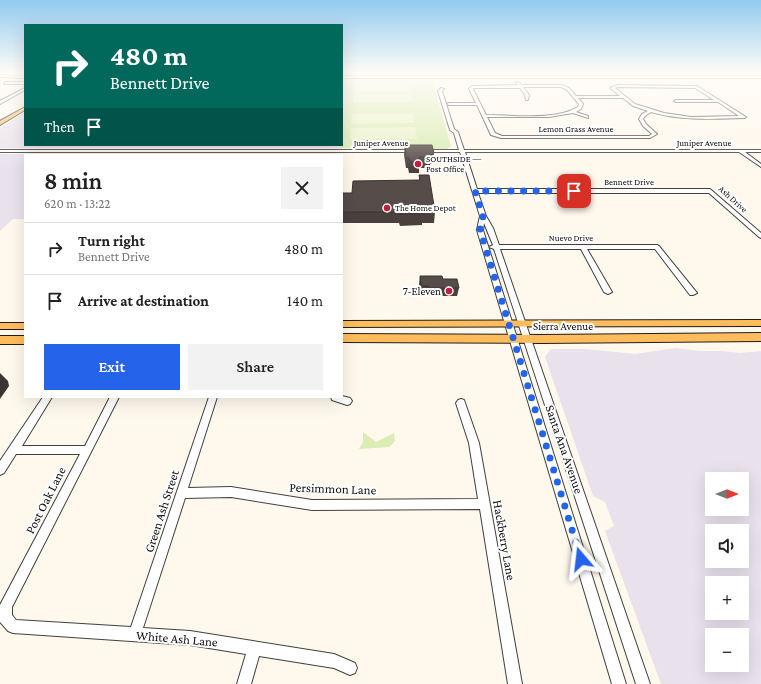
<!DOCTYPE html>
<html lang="en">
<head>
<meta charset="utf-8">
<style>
  body { margin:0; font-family:"Crimson Pro",serif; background:#f2f2f2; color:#222; height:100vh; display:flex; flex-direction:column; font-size:15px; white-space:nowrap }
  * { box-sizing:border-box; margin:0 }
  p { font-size:13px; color:#767676 }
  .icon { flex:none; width:22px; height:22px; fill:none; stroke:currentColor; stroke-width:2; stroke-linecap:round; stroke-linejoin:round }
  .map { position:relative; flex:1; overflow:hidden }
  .details { position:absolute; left:24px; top:154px; width:319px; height:244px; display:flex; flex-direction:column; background:#fff; border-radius:0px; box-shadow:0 4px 16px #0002 }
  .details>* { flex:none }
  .hud { position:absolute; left:24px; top:24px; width:319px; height:122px; border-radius:0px; box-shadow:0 4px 16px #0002; background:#00695c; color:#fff; overflow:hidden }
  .needle { width:26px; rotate:90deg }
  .controls { position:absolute; left:705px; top:472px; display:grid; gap:8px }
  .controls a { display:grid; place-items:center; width:44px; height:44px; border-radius:0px; background:#fff; box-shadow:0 4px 16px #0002; font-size:20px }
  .pin { position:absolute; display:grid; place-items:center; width:34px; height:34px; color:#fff; margin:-17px; border-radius:8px; box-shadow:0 2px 6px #0006 }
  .me { position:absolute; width:44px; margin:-22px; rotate:343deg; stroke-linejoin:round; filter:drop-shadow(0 0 3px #0008) }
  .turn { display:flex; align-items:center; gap:14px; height:84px; padding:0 20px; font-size:18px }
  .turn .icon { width:52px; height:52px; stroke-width:2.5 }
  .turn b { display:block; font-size:28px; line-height:34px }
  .then { display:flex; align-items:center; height:38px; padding:0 20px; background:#0003; gap:8px; font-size:15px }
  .round { display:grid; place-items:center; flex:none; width:42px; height:42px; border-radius:0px; background:#f2f2f2 }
  .headline { display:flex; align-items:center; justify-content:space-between; height:68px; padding:0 20px }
  h1 { font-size:24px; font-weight:600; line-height:30px }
  .button { display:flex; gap:8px; margin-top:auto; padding:8px 20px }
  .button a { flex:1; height:46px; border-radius:0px; background:#2563eb; color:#fff; font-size:16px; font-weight:600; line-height:46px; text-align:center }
  .button a+a { background:#f2f2f2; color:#222 }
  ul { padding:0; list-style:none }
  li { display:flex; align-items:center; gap:12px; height:52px; padding:0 20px; border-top:1px solid #e0e0e0 }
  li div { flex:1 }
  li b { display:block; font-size:15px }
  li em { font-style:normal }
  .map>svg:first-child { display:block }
  .industrial { fill:#e9e1ec; fill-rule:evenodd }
  .green { fill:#dbecb4 }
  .pitch { fill:#ebf2c7 }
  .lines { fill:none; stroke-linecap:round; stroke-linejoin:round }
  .minor-casing { stroke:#404040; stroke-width:2 }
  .major-casing { stroke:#1e1e1e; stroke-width:2 }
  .minor { fill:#fff; fill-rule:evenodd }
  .major { fill:#ffbc5d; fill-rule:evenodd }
  .wall { fill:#4a413f }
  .shaded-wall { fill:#3c3533 }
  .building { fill:#564c49; stroke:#3c3533 }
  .route { stroke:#2563eb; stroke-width:7; stroke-dasharray:0 12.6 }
  .poi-dot { fill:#c51d42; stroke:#fff; stroke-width:1.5 }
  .labels { text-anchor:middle; stroke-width:4; stroke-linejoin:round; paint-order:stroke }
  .far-street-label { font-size:9px; fill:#0d0d0d; stroke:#fff }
  .far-poi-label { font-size:9px; fill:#0d0d0d; stroke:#fff; text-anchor:start }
  .poi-label { font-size:11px; fill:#0d0d0d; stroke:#fff; text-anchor:end }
  .street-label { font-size:11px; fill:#0d0d0d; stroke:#fff }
  .near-street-label { font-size:13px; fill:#0d0d0d; stroke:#fff }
</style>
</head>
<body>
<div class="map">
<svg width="761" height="684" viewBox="0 0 761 684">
  <rect width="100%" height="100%" fill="#fff8ed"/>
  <g class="industrial">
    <path d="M342 79H349L342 124Z"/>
    <path d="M25 112V145H339L338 148H0V128Z"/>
    <path d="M0 154 333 155H25V219H13L0 231Z"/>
    <path d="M676 348 700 351H723L740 353 761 351V684H661L605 531 614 526 605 502 593 496 545 357 551 349H585L635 354ZM712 479H742V509H712ZM712 531H742V561H712ZM712 583H742V613H712ZM712 635H742V665H712Z"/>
  </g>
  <g class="green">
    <path d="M349 79 432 80 451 146 447 149 338 148 339 145H342V124Z"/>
    <path d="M363 432 376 442 394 433 395 441 389 447 359 449 363 442Z"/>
  </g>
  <g class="pitch">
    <path d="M356 84H409L411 92H355Z"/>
    <path d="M354 94H411L412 102H353Z"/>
    <path d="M352 114H413L414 123 351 124Z"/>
    <path d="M415 127 417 139H350L351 128Z"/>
  </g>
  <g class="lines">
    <g class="minor-casing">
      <g id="minor">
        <path d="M0 75 25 76V78L0 77Z"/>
        <rect x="342" y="76" width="419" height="2"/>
        <path d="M5 82H25V84H4Z"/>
        <path d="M518 82 522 85H562L569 88 576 96H620L610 88 618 85 697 86 746 117 744 118C713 119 682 121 651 112L645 116 643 119 646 124 657 134 650 138H501L491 135 477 105H449L447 104 449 103H476L469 89 472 86 518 85 516 83ZM523 87H561L567 90 579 104 578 107C554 121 513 115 486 115L473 89 474 88H520L525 95 526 100H528L529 95ZM618 87 695 88 714 100H676L674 101 676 102H718L739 116 691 117 664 113 635 104 615 88ZM578 98H623L633 106 648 111 642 114 639 119 643 126 652 134 649 136H502L495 133 487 117H549L573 113 588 118V116L576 112 581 109 583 104Z"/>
        <path d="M25 88V90L0 104V101Z"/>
        <path d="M441 88 444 89 442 91 454 129 458 132 464 150H761V152H745L761 164V167L739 152H465L477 189H710L761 233V238L759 237 709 193H478L486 216 493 228 499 245H657L659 246 697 293 693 295H690L655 249H587L612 292 608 294 604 292 581 249H500L650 684H636L494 249 489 247 493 245 484 223 483 230 626 684H612L477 230 480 216 460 152H0V150H459L454 133 450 130 438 91Z"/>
        <path d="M342 396 350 398 352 401 350 404 347 405 332 400 331 397H342Z"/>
        <path d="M43 397H52L22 446H85L110 397H119L12 607V615L16 620 131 627 209 397H217L188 488 231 487 312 500 478 499 469 443 456 403 458 400 461 399 464 400 479 443 522 684H508L480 509 312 510 231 497 185 498 143 628 190 631 334 654 355 663 357 668 355 673 350 675 334 668 259 656 251 684H237L246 654 190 645 13 633 8 631 0 622V605L80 454H16L4 473 0 475V461Z"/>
      </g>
    </g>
    <g class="major-casing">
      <g id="major">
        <path d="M25 107V110L0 125V121Z"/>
        <path d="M761 320V326L342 327V321Z"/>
        <rect x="0" y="323" width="25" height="6"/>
        <path d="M761 333V341L542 343 342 342V334L542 335Z"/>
        <rect x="0" y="336" width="25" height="8"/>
      </g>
    </g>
    <use href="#minor" class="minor"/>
    <use href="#major" class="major"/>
  </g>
  <g class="wall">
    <rect x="356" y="73" width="62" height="1"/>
    <path d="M405 145H432L433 163 430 164V168H419V173H409L408 168H406L404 155Z"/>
    <path d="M419 175 435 212 434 223H422V225L400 226 399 223H342V197L419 180Z"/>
    <path d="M420 276 443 279 459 288 457 296H428V294H420L419 284Z"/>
  </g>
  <g class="shaded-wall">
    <path d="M434 153 433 163 430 164V155Z"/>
    <path d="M0 373 8 381 9 386 0 399Z"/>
  </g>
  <g class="building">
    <path d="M405 145H432L434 153 430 155V157H419L420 162H410L409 158H406Z"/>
    <path d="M419 175H429L435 212H422L423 214H400V212H342V197L343 193H352L353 181 420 180Z"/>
    <path d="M420 276H442L443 279H457L459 288H429V286H421Z"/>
  </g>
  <linearGradient id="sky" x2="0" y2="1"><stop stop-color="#91caef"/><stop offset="0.43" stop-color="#fffcf7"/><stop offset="1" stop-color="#fffcf7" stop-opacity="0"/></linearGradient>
  <rect width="761" height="169" fill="url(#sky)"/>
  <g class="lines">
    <path class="route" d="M574 191H475L483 216 480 230 581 559"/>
  </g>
  <g class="poi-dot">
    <circle cx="418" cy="164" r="4"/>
    <circle cx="387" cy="208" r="4"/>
    <circle cx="449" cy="291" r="4"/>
  </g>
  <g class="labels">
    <g class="far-street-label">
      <text x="576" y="132">Lemon Grass Avenue</text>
      <text x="381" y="146">Juniper Avenue</text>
      <text x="704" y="146">Juniper Avenue</text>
      <text x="629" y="185">Bennett Drive</text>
      <text transform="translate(733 199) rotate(42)" y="3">Ash Drive</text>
      <text x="571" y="241">Nuevo Drive</text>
    </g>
    <g class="far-poi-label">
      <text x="426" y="162">SOUTHSIDE —<tspan x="426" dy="10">Post Office</tspan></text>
      <text x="395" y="211">The Home Depot</text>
    </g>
    <g class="poi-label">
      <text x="441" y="295">7-Eleven</text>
    </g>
    <g class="street-label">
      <text x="563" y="330">Sierra Avenue</text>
    </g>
    <g class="near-street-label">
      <text transform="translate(565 449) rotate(71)" y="5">Santa Ana Avenue</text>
      <text transform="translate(333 488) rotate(2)" y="5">Persimmon Lane</text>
      <text transform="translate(45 500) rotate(-63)" y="5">Post Oak Lane</text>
      <text transform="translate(161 511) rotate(-72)" y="5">Green Ash Street</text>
      <text transform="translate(505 540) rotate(80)" y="5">Hackberry Lane</text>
      <text transform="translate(177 638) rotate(5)" y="5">White Ash Lane</text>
    </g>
  </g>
</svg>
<div class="controls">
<a><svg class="needle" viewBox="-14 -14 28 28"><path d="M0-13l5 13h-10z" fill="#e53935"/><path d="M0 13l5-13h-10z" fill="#767676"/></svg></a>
<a><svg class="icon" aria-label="sound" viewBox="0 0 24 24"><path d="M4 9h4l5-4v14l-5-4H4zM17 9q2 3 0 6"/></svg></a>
<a>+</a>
<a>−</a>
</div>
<div class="pin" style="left:574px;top:191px;background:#d93025"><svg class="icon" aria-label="arrive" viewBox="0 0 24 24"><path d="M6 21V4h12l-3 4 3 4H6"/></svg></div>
<svg class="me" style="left:581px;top:559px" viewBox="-20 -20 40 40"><path d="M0-17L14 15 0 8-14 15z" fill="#2563eb" stroke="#fff" stroke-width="4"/></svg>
<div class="hud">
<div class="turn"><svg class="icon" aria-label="right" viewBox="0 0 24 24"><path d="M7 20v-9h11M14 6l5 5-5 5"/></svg><div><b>480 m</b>Bennett Drive</div></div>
<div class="then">Then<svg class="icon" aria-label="arrive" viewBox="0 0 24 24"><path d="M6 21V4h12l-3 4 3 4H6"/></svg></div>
</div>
<section class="details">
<div class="headline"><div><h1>8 min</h1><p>620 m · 13:22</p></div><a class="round"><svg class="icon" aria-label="close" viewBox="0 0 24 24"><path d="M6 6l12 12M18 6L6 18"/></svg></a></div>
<ul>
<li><svg class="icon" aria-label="right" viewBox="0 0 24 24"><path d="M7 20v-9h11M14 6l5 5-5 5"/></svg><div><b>Turn right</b><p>Bennett Drive</p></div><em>480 m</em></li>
<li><svg class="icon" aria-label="arrive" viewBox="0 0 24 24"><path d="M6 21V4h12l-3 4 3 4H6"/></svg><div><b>Arrive at destination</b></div><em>140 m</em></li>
</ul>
<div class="button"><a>Exit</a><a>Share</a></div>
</section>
</div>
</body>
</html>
